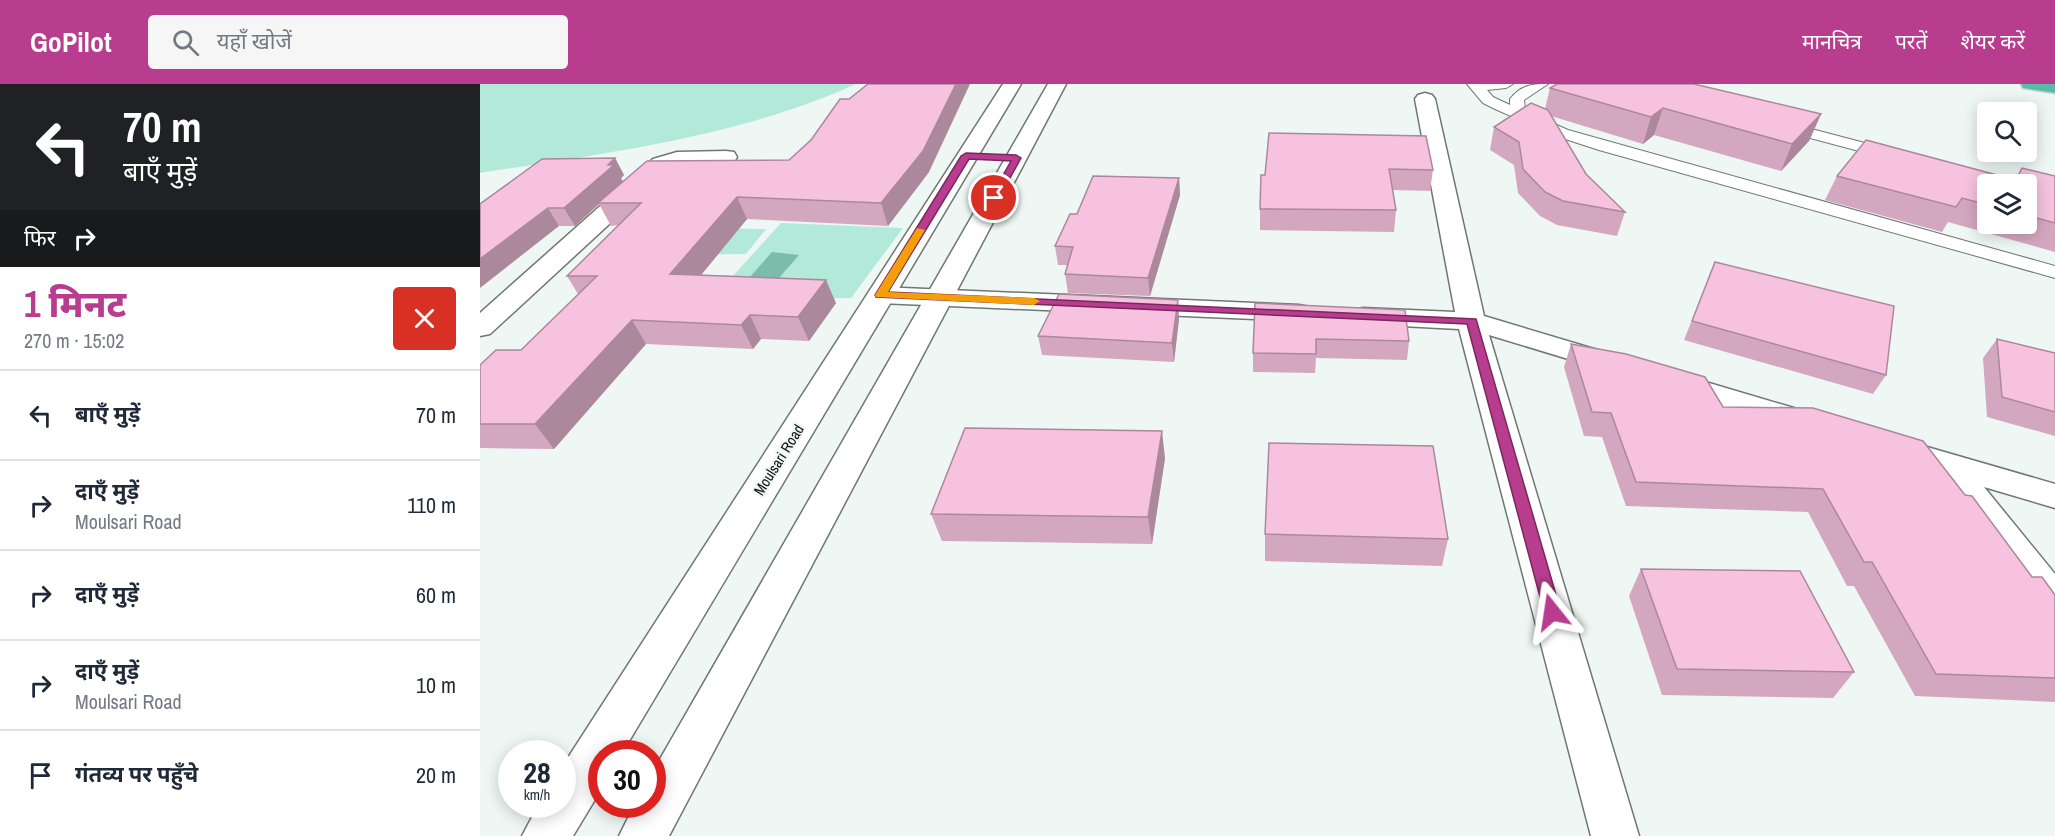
<!DOCTYPE html>
<html lang="hi">
<head>
<meta charset="utf-8">
<style>
  body { margin:0; font-family:"Archivo Narrow","Noto Sans Devanagari",sans-serif; background:#f6f6f7; color:#1f2937; height:100vh; display:flex; flex-direction:column; font-size:22px; white-space:nowrap }
  * { box-sizing:border-box; margin:0 }
  p { font-size:20px; color:#747a83 }
  .icon { flex:none; width:33px; height:33px; fill:none; stroke:currentColor; stroke-width:2; stroke-linecap:round; stroke-linejoin:round }
  .map { position:relative; flex:1; overflow:hidden }
  .drawer { display:flex; flex-direction:column; background:#fff; width:480px }
  .drawer>* { flex:none }
  .hud { background:#202124; color:#fff; overflow:hidden }
  .fabs { position:absolute; left:1497px; top:18px; display:grid; gap:12px }
  .fabs a { display:grid; place-items:center; width:60px; height:60px; border-radius:6px; background:#fff; box-shadow:0 3px 15px #0003; font-size:30px }
  .speed { position:absolute; left:18px; top:656px; display:flex; gap:12px; font-size:30px; font-weight:700; text-align:center }
  .speed>* { display:grid; place-content:center; width:78px; height:78px; border-radius:50%; background:#fff; box-shadow:0 3px 15px #0003; line-height:1 }
  .speed small { font-size:15px; font-weight:400 }
  .speed .limit { border:9px solid #d22; background:#fff; color:#111 }
  .pin { position:absolute; display:grid; place-items:center; width:51px; height:51px; color:#fff; margin:-26px; border:3px solid #fff; border-radius:50%; box-shadow:0 2px 6px #0007 }
  .me { position:absolute; width:66px; margin:-33px; rotate:345deg; stroke-linejoin:round; filter:drop-shadow(0 0 4px #0008) }
  .turn { display:flex; align-items:center; gap:21px; height:126px; padding:0 24px; font-size:27px }
  .turn .icon { width:78px; height:78px; stroke-width:2.5 }
  .turn b { display:block; font-size:42px; line-height:51px }
  .then { display:flex; align-items:center; height:57px; padding:0 24px; background:#0003; gap:12px; font-size:22px }
  .round { display:grid; place-items:center; flex:none; width:63px; height:63px; border-radius:6px; background:#f6f6f7 }
  .headline { display:flex; align-items:center; justify-content:space-between; height:102px; padding:0 24px }
  h1 { font-size:36px; font-weight:800; line-height:45px; color:#b83d8f }
  ul { padding:0; list-style:none }
  li { display:flex; align-items:center; gap:18px; height:90px; padding:0 24px; border-top:2px solid #e0e1e3 }
  li div { flex:1 }
  li b { display:block; font-size:22px }
  li em { font-style:normal }
  header { display:flex; align-items:center; gap:36px; box-sizing:border-box; height:84px; padding:0 30px; background:#b83d8f; color:#fff }
  header strong { font-size:28px }
  nav { display:flex; gap:33px; margin-inline-start:auto; font-size:21px }
  .search { width:420px; height:54px; background:#f6f6f7; display:flex; align-items:center; gap:15px; box-sizing:border-box; padding:0 21px; border-radius:6px; color:#747a83; font-size:22px }
  main { display:flex; flex:1; min-height:0 }
  .map>svg:first-child { display:block }
  .green { fill:#b2e9d9 }
  .water { fill:#7cbcab }
  .lines { fill:none; stroke-linecap:round; stroke-linejoin:round }
  .service-casing { stroke:#6f7775; stroke-width:2 }
  .minor-casing { stroke:#6f7775; stroke-width:3 }
  .tertiary-casing { stroke:#6f7775; stroke-width:3 }
  .trunk-casing { stroke:#cfd0d0; stroke-width:3 }
  .service { fill:#fff; fill-rule:evenodd }
  .minor { fill:#fff; fill-rule:evenodd }
  .tertiary { fill:#fff; fill-rule:evenodd }
  .trunk { fill:#56bca8; fill-rule:evenodd }
  .wall { fill:#d4a7c0; fill-rule:evenodd }
  .shaded-wall { fill:#ac889c }
  .building { fill:#f6c2df; stroke:#ac889c; stroke-width:1.5 }
  .route { fill:#b83d8f; stroke:#78285d; stroke-width:1.5 }
  .slow { fill:#f59e0b }
  .labels { text-anchor:middle; stroke-width:4.5; stroke-linejoin:round; paint-order:stroke }
  .street-label { font-size:15px; fill:#101312; stroke:#eef7f4 }
</style>
</head>
<body>
<header>
<strong>GoPilot</strong>
<div class="search"><svg class="icon" aria-label="search" viewBox="0 0 24 24"><circle cx="10" cy="10" r="6"/><path d="M15 15l6 6"/></svg>यहाँ खोजें</div>
<nav><a>मानचित्र</a><a>परतें</a><a>शेयर करें</a></nav>
</header>
<main>
<section class="drawer">
<div class="hud">
<div class="turn"><svg class="icon" aria-label="left" viewBox="0 0 24 24"><path d="M17 20v-9H6M10 6l-5 5 5 5"/></svg><div><b>70 m</b>बाएँ मुड़ें</div></div>
<div class="then">फिर<svg class="icon" aria-label="right" viewBox="0 0 24 24"><path d="M7 20v-9h11M14 6l5 5-5 5"/></svg></div>
</div>
<div class="headline"><div><h1>1 मिनट</h1><p>270 m · 15:02</p></div><a class="round" style="background:#d93025;color:#fff"><svg class="icon" aria-label="close" viewBox="0 0 24 24"><path d="M6 6l12 12M18 6L6 18"/></svg></a></div>
<ul>
<li><svg class="icon" aria-label="left" viewBox="0 0 24 24"><path d="M17 20v-9H6M10 6l-5 5 5 5"/></svg><div><b>बाएँ मुड़ें</b></div><em>70 m</em></li>
<li><svg class="icon" aria-label="right" viewBox="0 0 24 24"><path d="M7 20v-9h11M14 6l5 5-5 5"/></svg><div><b>दाएँ मुड़ें</b><p>Moulsari Road</p></div><em>110 m</em></li>
<li><svg class="icon" aria-label="right" viewBox="0 0 24 24"><path d="M7 20v-9h11M14 6l5 5-5 5"/></svg><div><b>दाएँ मुड़ें</b></div><em>60 m</em></li>
<li><svg class="icon" aria-label="right" viewBox="0 0 24 24"><path d="M7 20v-9h11M14 6l5 5-5 5"/></svg><div><b>दाएँ मुड़ें</b><p>Moulsari Road</p></div><em>10 m</em></li>
<li><svg class="icon" aria-label="arrive" viewBox="0 0 24 24"><path d="M6 21V4h12l-3 4 3 4H6"/></svg><div><b>गंतव्य पर पहुँचे</b></div><em>20 m</em></li>
</ul>
</section>
<div class="map">
<svg width="1575" height="752" viewBox="0 0 1575 752">
  <rect width="100%" height="100%" fill="#eef7f4"/>
  <g class="green">
    <path d="M0 0H376C259 53 127 69 0 89Z"/>
    <path d="M301 139 423 144 371 214 232 215Z"/>
    <path d="M141 143 286 145 266 170 110 172Z"/>
  </g>
  <path class="water" d="M292 168 319 171 291 203 263 201Z"/>
  <g class="lines">
    <g class="service-casing">
      <g id="service">
        <path d="M987 0H1033L1026 4 1007 6 1013 13 1030 21V15C1041 1 1052 0 1068 0L1044 16 1045 27 1088 46 1575 182V194L1119 66 1076 52 1015 25 1003 19Z"/>
        <path d="M1301 37 1419 68 1421 71 1413 76 1296 45 1293 42Z"/>
      </g>
    </g>
    <g class="minor-casing">
      <g id="minor">
        <path d="M945 9 952 11 955 15 1004 232 1141 273 1146 279 1141 285 1131 288 1009 251 1159 752H1111L979 245 883 240 873 238 869 232 873 226 883 224 975 228 935 15 938 11Z"/>
        <path d="M246 67 254 68 257 73 254 78 200 80 189 85 10 250 0 252V229L173 75 197 68Z"/>
        <path d="M400 203 819 221 829 223 833 229 829 235 819 237 400 219 391 217 387 211 391 205Z"/>
        <path d="M1192 288 1334 330 1339 337 1334 344 1323 347 1181 304 1177 297 1181 290Z"/>
        <path d="M1416 354 1575 400V424L1504 403 1575 490V534L1561 529 1470 408 1465 399 1469 392 1404 373 1400 365 1404 357Z"/>
      </g>
    </g>
    <g class="tertiary-casing">
      <g id="tertiary">
        <path d="M523 0H541L142 669H122V704L93 752H42L59 720H82V683Z"/>
        <path d="M568 0H586L189 752H139L155 720H172V689Z"/>
      </g>
    </g>
    <g class="trunk-casing">
      <path id="trunk" d="M1541 0H1575V9L1543 4Z"/>
    </g>
    <use href="#service" class="service"/>
    <use href="#minor" class="minor"/>
    <use href="#tertiary" class="tertiary"/>
    <use href="#trunk" class="trunk"/>
  </g>
  <g class="wall">
    <path d="M1070 4 1341 30 1329 57 1301 87 1174 51 1163 60 1071 32 1106 90 1145 128 1137 152 1077 141 1060 132 1038 109 1034 81 1010 66 1014 43 1065 25Z"/>
    <path d="M789 49 953 86 950 107 912 106 916 126 914 148 780 146V125L785 91Z"/>
    <path d="M135 74 144 91 141 94 143 98 449 88 408 142 267 135 221 191 356 219 329 257 281 255 273 265 166 260 74 365 0 364V281L41 266 98 210 87 192 138 141 131 142 119 120 95 142H79L0 120Z"/>
    <path d="M1542 84 1575 92V168L1468 138 1462 148 1345 116 1357 92 1535 95ZM1508 100H1546V140H1508Z"/>
    <path d="M699 94 700 111 670 212 588 209 585 190 587 181H578L575 162 597 130Z"/>
    <path d="M1235 178 1406 291 1393 310 1204 256Z"/>
    <path d="M775 219 929 257 927 276 836 274 835 289 773 288V269Z"/>
    <path d="M699 235 694 278 562 271 558 252Z"/>
    <path d="M1517 255 1575 269V352L1507 333 1503 274Z"/>
    <path d="M1091 260 1243 323 1485 411 1552 493 1575 511V618L1435 612 1374 502H1367L1328 428 1146 422 1122 353 1104 352 1084 283Z"/>
    <path d="M685 374 672 460 462 457 451 430Z"/>
    <path d="M785 450 968 455 962 482 785 477Z"/>
    <path d="M1161 485 1374 588 1353 614 1182 611 1149 512Z"/>
  </g>
  <g class="shaded-wall">
    <path d="M476 0H490L449 88 408 142 401 119Z"/>
    <path d="M1183 24 1174 51 1163 60 1171 33Z"/>
    <path d="M1341 30 1329 57 1301 87 1312 60Z"/>
    <path d="M135 74 144 91 141 94 143 98 95 142 84 124Z"/>
    <path d="M699 94 700 111 670 212 668 194Z"/>
    <path d="M257 113 267 135 203 213 190 190Z"/>
    <path d="M68 124 79 142 0 204V175Z"/>
    <path d="M346 196 356 219 329 257 318 233Z"/>
    <path d="M698 216 699 235 694 278 692 259Z"/>
    <path d="M270 231 281 255 273 265 261 241Z"/>
    <path d="M152 236 166 260 74 365 55 340Z"/>
    <path d="M682 347 685 374 672 460 668 433Z"/>
  </g>
  <g class="building">
    <path d="M388 0H476L443 67 401 119 257 113 190 190 346 196 318 233 270 231 261 241 152 236 55 340H0V281L16 266H41L117 192H87L161 119H118L167 77 309 76 331 56 360 15H369Z"/>
    <path d="M1077 0H1214L1341 30 1312 60 1183 24 1171 33 1070 4Z"/>
    <path d="M1051 19 1068 26 1106 90 1145 128 1083 117 1065 108 1043 85 1039 58 1014 43Z"/>
    <path d="M789 49 946 52 953 86 909 85 916 126 780 125 781 91H785Z"/>
    <path d="M1386 56 1536 96 1542 84 1575 92V139L1546 131V100H1508V121L1482 114 1476 123 1357 92Z"/>
    <path d="M135 74 128 81H134L84 124H68L0 175V120L62 75Z"/>
    <path d="M613 92 699 94 668 194 585 190 593 163 575 162 590 130H597Z"/>
    <path d="M1235 178 1414 222 1406 291 1212 237Z"/>
    <path d="M579 210 698 216 692 259 558 252Z"/>
    <path d="M775 219 925 226 929 257 836 255V270L773 269Z"/>
    <path d="M1517 255 1575 269V328L1522 313Z"/>
    <path d="M1091 260 1146 270 1225 293 1243 323 1333 324 1443 357 1485 411 1492 412 1552 493H1562L1575 511V594L1456 590 1392 478H1384L1343 405 1156 398 1131 329 1112 328Z"/>
    <path d="M485 344 682 347 668 433 451 430Z"/>
    <path d="M789 359 953 362 968 455 785 450Z"/>
    <path d="M1161 485 1320 487 1374 588 1197 585Z"/>
  </g>
  <path class="route" d="M486 69 536 71 541 74 519 114 514 117 510 114 531 77 489 75 408 208 996 235 1081 528 1078 533 1072 535 1067 533 1064 528 987 240 396 213 395 211 481 72Z"/>
  <path class="slow" d="M437 144 445 146 408 208 554 214 560 217 554 221 396 213 395 211Z"/>
  <g class="labels">
    <g class="street-label">
      <text transform="translate(299 376) rotate(-58)" y="5">Moulsari Road</text>
    </g>
  </g>
</svg>
<div class="fabs">
<a><svg class="icon" aria-label="search" viewBox="0 0 24 24"><circle cx="10" cy="10" r="6"/><path d="M15 15l6 6"/></svg></a>
<a><svg class="icon" aria-label="layers" viewBox="0 0 24 24"><path d="M12 4l9 5-9 5-9-5zM3 14l9 5 9-5"/></svg></a>
</div>
<div class="speed"><div>28<small>km/h</small></div><div class="limit">30</div></div>
<div class="pin" style="left:514px;top:114px;background:#d93025"><svg class="icon" aria-label="arrive" viewBox="0 0 24 24"><path d="M6 21V4h12l-3 4 3 4H6"/></svg></div>
<svg class="me" style="left:1072px;top:528px" viewBox="-20 -20 40 40"><path d="M0-17L14 15 0 8-14 15z" fill="#b83d8f" stroke="#fff" stroke-width="4"/></svg>
</div>
</main>
</body>
</html>
